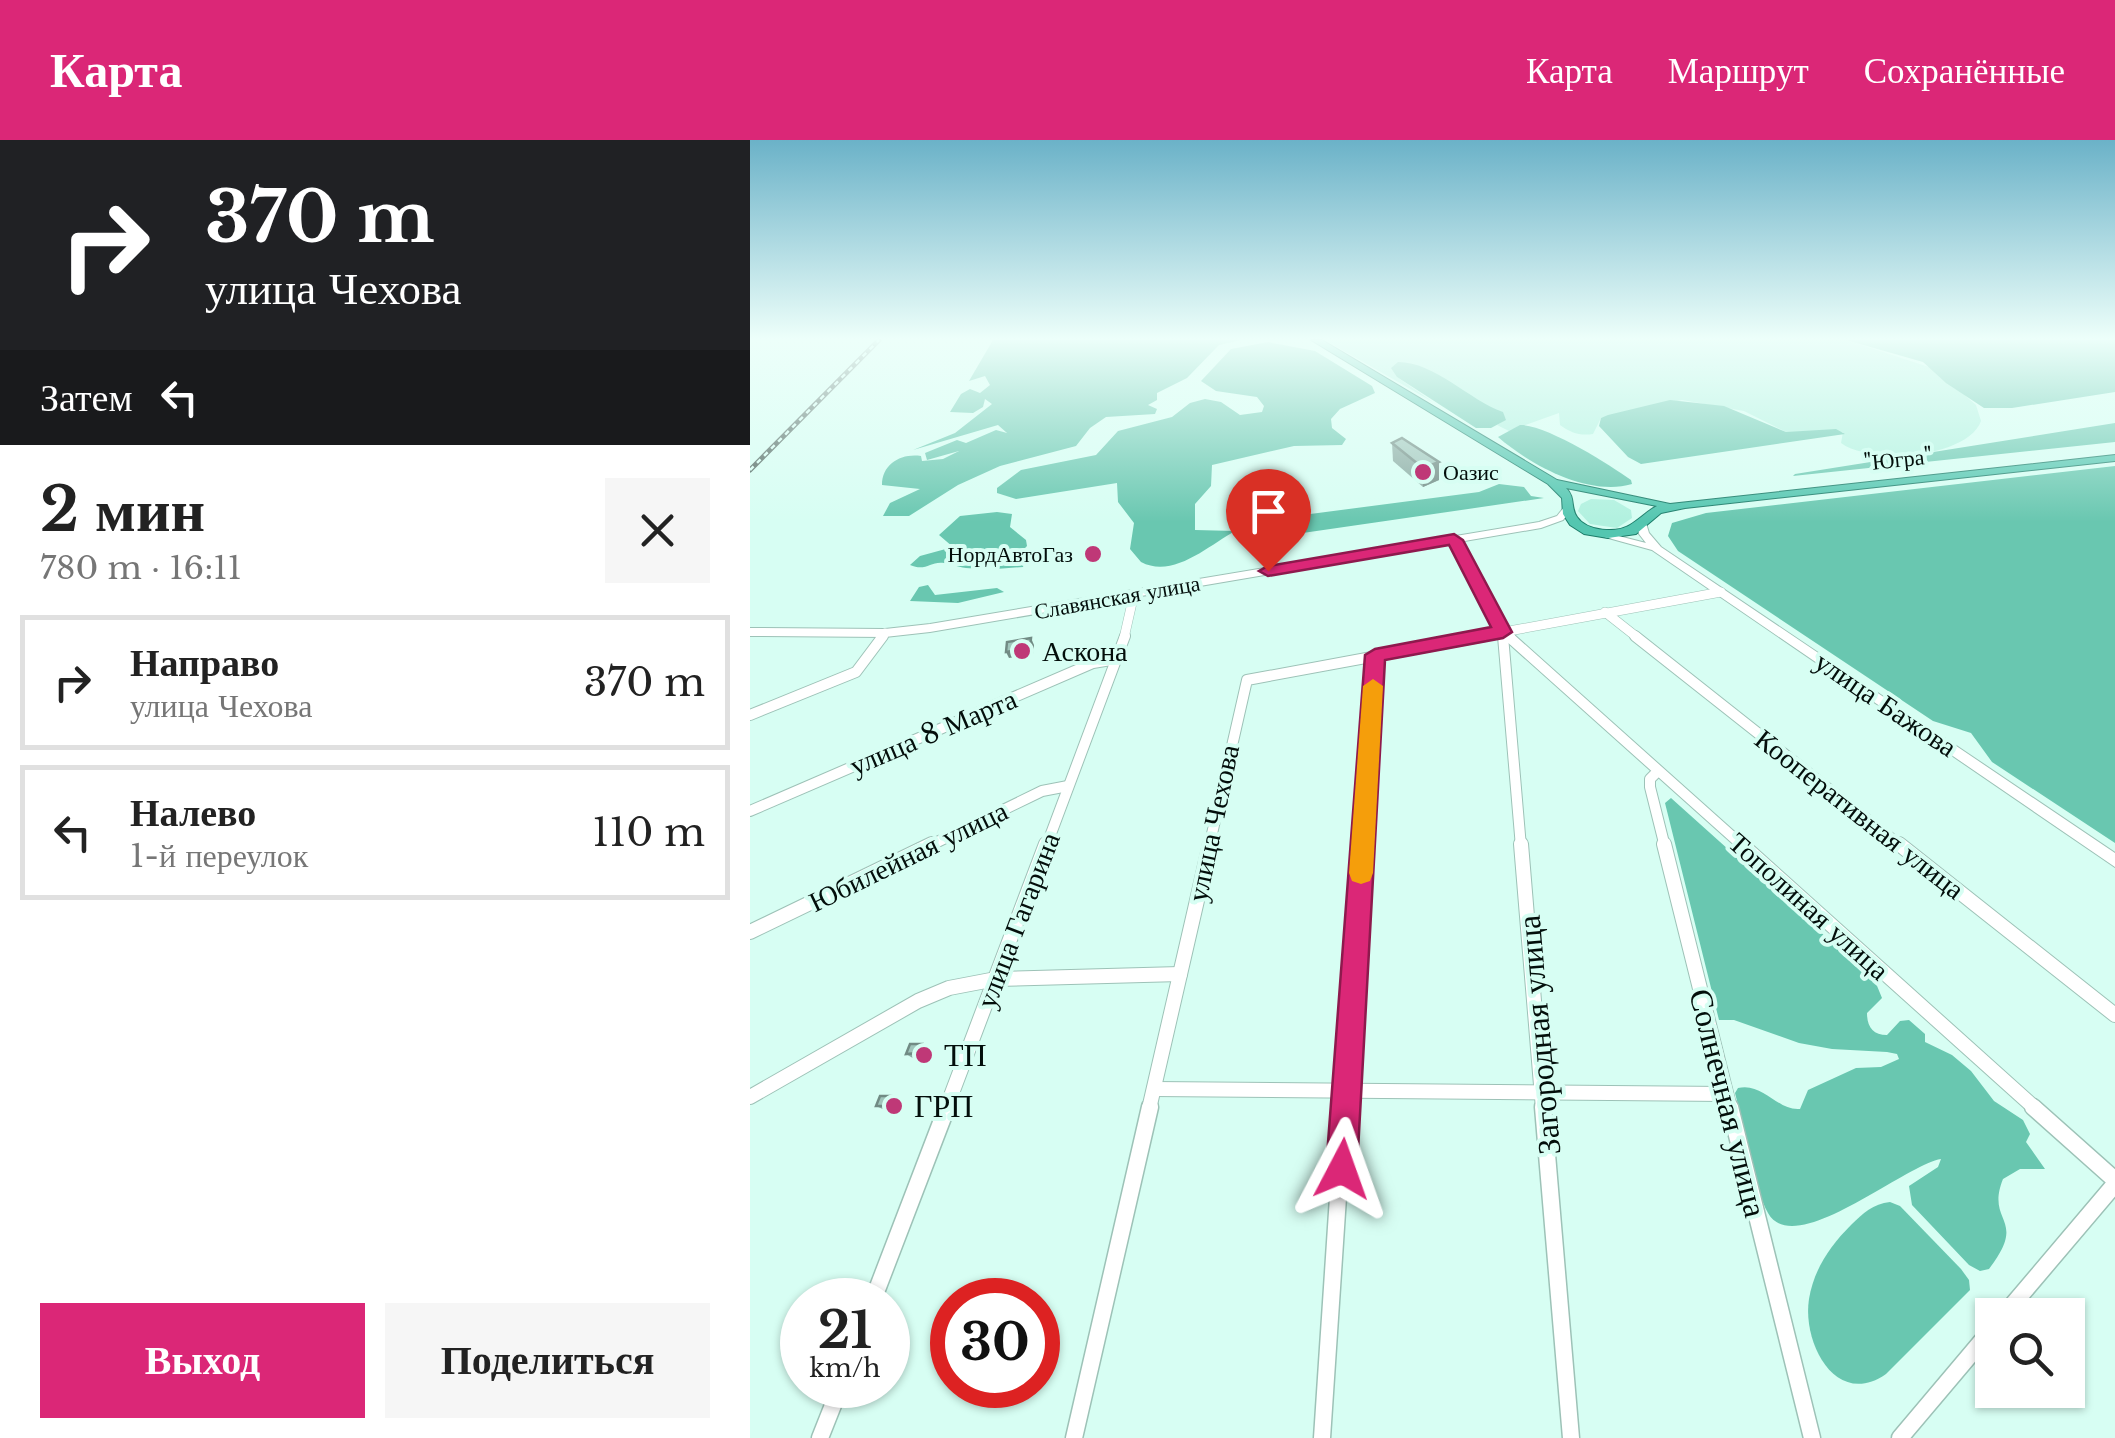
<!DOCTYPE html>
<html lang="ru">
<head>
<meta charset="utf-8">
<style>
  body { margin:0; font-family:"Libre Baskerville",serif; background:#f6f6f6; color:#222; height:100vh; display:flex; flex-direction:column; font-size:38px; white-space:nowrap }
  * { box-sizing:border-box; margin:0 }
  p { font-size:32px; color:#767676 }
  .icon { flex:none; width:55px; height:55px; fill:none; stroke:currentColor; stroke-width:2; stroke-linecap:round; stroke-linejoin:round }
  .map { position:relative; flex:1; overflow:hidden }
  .panel { display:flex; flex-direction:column; background:#fff; width:750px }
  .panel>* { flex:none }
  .top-card { background:#202124; color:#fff; overflow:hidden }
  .controls { position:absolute; left:1225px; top:1158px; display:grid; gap:20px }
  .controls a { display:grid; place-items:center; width:110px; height:110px; border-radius:0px; background:#fff; box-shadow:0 2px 8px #0004; font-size:50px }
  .speed { position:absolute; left:30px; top:1138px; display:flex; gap:20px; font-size:50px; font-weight:700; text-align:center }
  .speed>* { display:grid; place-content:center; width:130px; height:130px; border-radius:50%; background:#fff; box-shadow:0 2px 8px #0004; line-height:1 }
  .speed small { font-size:25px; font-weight:400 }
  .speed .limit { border:15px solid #d22; background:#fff; color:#111 }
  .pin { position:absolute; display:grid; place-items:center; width:85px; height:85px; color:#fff; margin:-102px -42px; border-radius:50% 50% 50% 0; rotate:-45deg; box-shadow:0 0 10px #0007 }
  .pin .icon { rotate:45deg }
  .me { position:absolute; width:110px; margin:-55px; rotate:4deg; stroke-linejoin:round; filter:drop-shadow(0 0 8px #0008) }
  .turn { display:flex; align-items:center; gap:35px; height:210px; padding:0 40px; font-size:45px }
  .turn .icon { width:130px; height:130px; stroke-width:2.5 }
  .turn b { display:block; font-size:70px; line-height:85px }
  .then { display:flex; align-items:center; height:95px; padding:0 40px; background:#0003; gap:20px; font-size:38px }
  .round { display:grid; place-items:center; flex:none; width:105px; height:105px; border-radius:0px; background:#f6f6f6 }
  .summary { display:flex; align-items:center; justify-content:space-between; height:170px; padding:0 40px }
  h1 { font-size:60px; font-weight:700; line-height:75px }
  .button { display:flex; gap:20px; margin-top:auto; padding:20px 40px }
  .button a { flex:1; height:115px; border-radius:0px; background:#db2777; color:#fff; font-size:40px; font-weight:700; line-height:115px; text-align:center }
  .button a+a { background:#f6f6f6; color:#222 }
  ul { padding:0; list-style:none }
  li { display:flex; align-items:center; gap:30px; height:135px; margin:0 20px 15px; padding:0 20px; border:5px solid #e0e0e0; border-radius:0px }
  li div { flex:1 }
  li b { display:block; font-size:38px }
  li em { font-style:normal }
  header { display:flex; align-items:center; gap:60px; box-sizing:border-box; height:140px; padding:0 50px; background:#db2777; color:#fff }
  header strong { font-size:48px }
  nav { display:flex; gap:55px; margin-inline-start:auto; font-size:35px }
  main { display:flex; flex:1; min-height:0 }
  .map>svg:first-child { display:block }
  .green { fill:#b1f1df }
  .forest { fill:#69c7b0 }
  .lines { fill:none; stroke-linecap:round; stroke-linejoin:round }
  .minor-far3-casing { stroke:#9dc2b7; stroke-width:10 }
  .minor-far2-casing { stroke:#9dc2b7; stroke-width:12 }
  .minor-far1-casing { stroke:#9dc2b7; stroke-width:16 }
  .minor-casing { stroke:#9dc2b7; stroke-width:19 }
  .tertiary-casing { stroke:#9dc2b7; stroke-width:2 }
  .trunk-casing { stroke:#1c7c69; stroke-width:2 }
  .minor-far3 { stroke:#fff; stroke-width:9 }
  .minor-far2 { stroke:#fff; stroke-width:10 }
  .minor-far1 { stroke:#fff; stroke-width:14 }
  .minor { stroke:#fff; stroke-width:16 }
  .tertiary { fill:#fff; fill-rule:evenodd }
  .trunk { fill:#54c6b0; fill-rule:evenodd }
  .rail-casing { stroke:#4f645e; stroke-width:5 }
  .rail { stroke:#d7fef3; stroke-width:2.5; stroke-dasharray:5; stroke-linecap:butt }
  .wall { fill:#8aaaa2 }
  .shaded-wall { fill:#718b84 }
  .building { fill:#a1c6bc; stroke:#718b84; stroke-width:2.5 }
  .route { fill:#db2777; stroke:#8e194d; stroke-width:2.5 }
  .slow { fill:#f59e0b }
  .poi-dot { fill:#bf3877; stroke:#d7fef3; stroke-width:4 }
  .labels { text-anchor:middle; stroke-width:8; stroke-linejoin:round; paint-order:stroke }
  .far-street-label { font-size:22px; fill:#030e0b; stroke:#d7fef3 }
  .far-poi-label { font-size:22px; fill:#030e0b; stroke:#d7fef3; text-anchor:start }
  .poi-label { font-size:28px; fill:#030e0b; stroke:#d7fef3; text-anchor:start }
  .street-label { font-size:28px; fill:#030e0b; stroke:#d7fef3 }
  .near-street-label { font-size:32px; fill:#030e0b; stroke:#d7fef3 }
  .near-poi-label { font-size:32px; fill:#030e0b; stroke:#d7fef3; text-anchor:start }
</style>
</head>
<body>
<header>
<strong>Карта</strong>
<nav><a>Карта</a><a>Маршрут</a><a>Сохранённые</a></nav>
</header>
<main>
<section class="panel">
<div class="top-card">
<div class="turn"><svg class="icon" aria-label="right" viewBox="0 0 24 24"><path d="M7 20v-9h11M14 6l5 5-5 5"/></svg><div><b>370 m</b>улица Чехова</div></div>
<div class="then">Затем<svg class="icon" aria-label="left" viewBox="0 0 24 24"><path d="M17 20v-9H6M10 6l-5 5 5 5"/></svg></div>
</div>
<div class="summary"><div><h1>2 мин</h1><p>780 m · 16:11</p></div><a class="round"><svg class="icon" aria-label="close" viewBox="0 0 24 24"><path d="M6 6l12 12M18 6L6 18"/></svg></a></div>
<ul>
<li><svg class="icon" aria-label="right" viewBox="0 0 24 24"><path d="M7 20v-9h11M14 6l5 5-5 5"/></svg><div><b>Направо</b><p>улица Чехова</p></div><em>370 m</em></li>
<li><svg class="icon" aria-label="left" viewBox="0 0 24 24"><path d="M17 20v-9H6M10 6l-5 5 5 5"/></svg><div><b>Налево</b><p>1-й переулок</p></div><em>110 m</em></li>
</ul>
<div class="button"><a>Выход</a><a>Поделиться</a></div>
</section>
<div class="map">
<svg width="1365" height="1298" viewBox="0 0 1365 1298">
  <rect width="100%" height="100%" fill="#d7fef3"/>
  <g class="green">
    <path d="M575 200H1096L1185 229 1226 265 1231 281C1218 318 1120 325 1091 303L1093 292H1036L994 271 932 260 851 278 843 294C830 296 821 293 810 285L809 273 759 291 747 285 756 279 666 225 647 237 683 262Z"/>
    <path d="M841 359 864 360 881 370 882 378 867 388 840 384 828 371 831 364Z"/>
  </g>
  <g class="forest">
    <path d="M243 200H491L469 205 437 238 407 253V260L398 265 407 269 405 274 356 277 340 288 326 306 250 326 208 345 159 376H133L140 363 170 349 132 345C132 324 151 313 171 316L172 321 193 319 209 311 177 320 175 313 207 300 216 303 246 290 257 293 248 285 163 310 205 293 242 264 235 259 233 267 223 273 200 272 211 254 220 249 230 253 240 245 235 236 219 241Z"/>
    <path d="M1096 200H1365V252L1262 268H1234L1196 243 1173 222Z"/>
    <path d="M518 202 565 211 622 246 625 253 590 269 581 279 582 288 596 299 592 305 544 306 462 325 461 346 445 364V390L485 391C458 406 423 439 391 422L380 409 384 383 368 362 367 343 266 359 247 353V348L271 330 346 315 368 291 422 277 440 263 455 259 471 262 490 275 512 272 514 266 507 257 466 251 451 241 481 209Z"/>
    <path d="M648 222C685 222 719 260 753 272L756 280 741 288H726L647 237 641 228Z"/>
    <path d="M920 260 974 266 1036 292 1086 289 1095 294 891 324 878 317 849 286 851 278 858 275Z"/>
    <path d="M1365 283V302L1043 336 1045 334Z"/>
    <path d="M770 285C795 284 859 324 881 340L882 344C838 357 779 324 748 297Z"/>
    <path d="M1365 326V703L1242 622 1221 593 1183 581 928 411 918 396 922 383 956 373Z"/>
    <path d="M749 344 774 347 781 356 794 358 532 396 522 393 519 384 522 379 729 352Z"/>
    <path d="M247 372 262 374 260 387 276 400 277 406 266 417 274 423 273 427 246 429 247 415 239 412 228 427C214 431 205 424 194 423 180 421 176 432 160 425L170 416 203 407 189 395 210 376Z"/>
    <path d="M178 445 185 455 247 448 254 452 208 463 160 461 169 447Z"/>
    <path d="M921 658 1125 841 1132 858 1117 873C1117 887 1123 895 1137 895L1150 881 1159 880 1175 894V902L1202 915 1221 931 1244 961 1273 980 1280 994 1276 1002 1295 1029H1270L1253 1039C1235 1084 1279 1077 1239 1129L1230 1131 1219 1125 1162 1065 1159 1046 1188 1027 1191 1019C1154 1025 1044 1120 1018 1073 1005 1051 993 982 985 953L988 948C1013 942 1027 971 1050 969L1058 950 1106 928 1131 927 1149 919 1147 914 1137 912 1082 909 1049 903 984 880H969L915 663Z"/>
    <path d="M1140 1062 1150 1066 1211 1129 1219 1140 1220 1150 1136 1234C1086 1269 1052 1203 1059 1159 1064 1129 1080 1106 1101 1085 1113 1073 1123 1064 1140 1062Z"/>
  </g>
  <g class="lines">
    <g class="minor-far3-casing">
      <g id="minor-far3">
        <path d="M704 400 753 491 761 498"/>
        <path d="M855 472 888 498"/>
        <path d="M753 491 754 498"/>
        <path d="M131 498 135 493"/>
        <path d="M374 498 384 454"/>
        <path d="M721 498 971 452"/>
      </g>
    </g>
    <g class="minor-far2-casing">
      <g id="minor-far2">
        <path d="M753 496 771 707"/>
        <path d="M758 496 994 707"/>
        <path d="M885 496 1152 707"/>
        <path d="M0 575 106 532 133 496"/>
        <path d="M908 631 900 639V647L915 707"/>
        <path d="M0 671 343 523 367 519"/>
        <path d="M177 707 292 651 318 646"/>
        <path d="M296 707 375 496"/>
        <path d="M459 707 497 540 735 496"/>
        <path d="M612 707 625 515"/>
      </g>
    </g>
    <g class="minor-far1-casing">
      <g id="minor-far1">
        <path d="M771 704 793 969"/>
        <path d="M914 704 980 969"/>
        <path d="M991 704 1286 969"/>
        <path d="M1149 704 1365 875"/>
        <path d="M0 792 182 704"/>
        <path d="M404 949 975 954"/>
        <path d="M0 957 168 861 199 848 246 839 430 834"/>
        <path d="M196 969 296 704"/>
        <path d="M399 969 460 704"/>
        <path d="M594 969 612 704"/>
      </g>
    </g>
    <g class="minor-casing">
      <g id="minor">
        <path d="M793 967 821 1298"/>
        <path d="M980 967 1062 1298"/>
        <path d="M1283 967 1365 1040"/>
        <path d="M123 1160 197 967"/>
        <path d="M1254 1175 1365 1044"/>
        <path d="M70 1298 91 1245"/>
        <path d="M324 1298 400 967"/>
        <path d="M572 1298 594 967"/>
        <path d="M1150 1298 1242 1189"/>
      </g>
    </g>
    <g class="tertiary-casing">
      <g id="tertiary">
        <path d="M818 365 823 368 813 380 791 388 180 492 135 497 0 496V488L135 489 180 484 789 382 807 376 815 366Z"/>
        <path d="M891 379 895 380 899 393 911 407 1365 713V727L902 410 844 394 849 391 896 403 889 394 886 382Z"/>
      </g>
    </g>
    <g class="trunk-casing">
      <path id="trunk" d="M561 200H572L807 340 920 364 1365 315V321L935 368 911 373 886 394 858 398 834 394 820 385 813 374 812 358 798 344ZM816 348 907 366C897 371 890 379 880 385 867 393 837 392 827 377 820 367 826 358 816 348Z"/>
    </g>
    <use href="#minor-far3" class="minor-far3"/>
    <use href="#minor-far2" class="minor-far2"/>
    <use href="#minor-far1" class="minor-far1"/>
    <use href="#minor" class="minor"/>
    <use href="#tertiary" class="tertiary"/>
    <use href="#trunk" class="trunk"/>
    <g class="rail-casing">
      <path id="rail" d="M0 330 129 200"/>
    </g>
    <use href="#rail" class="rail"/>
  </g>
  <g class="wall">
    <path d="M642 303 689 322V340L673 347 643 321Z"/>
    <path d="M182 910 178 920H166L156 914Z"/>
    <path d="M141 956 151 961 148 971H137L126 966Z"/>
  </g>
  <g class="shaded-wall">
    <path d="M689 322V340L673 347V328Z"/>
    <path d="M281 498 284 505 283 514 259 518 256 512Z"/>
    <path d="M172 904 182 910 178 920 168 913Z"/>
    <path d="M141 956 151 961 148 971 137 966Z"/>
  </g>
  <g class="building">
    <path d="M652 298 689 322 673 328 642 303Z"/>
    <path d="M281 498 280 508 256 512 257 502Z"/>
    <path d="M160 904H172L168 913 156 914Z"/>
    <path d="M130 956H141L137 966H126Z"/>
  </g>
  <linearGradient id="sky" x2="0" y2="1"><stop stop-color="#6bb2c8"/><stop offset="0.52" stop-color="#edfffa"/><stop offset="1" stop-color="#edfffa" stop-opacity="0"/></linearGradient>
  <rect width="1365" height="382" fill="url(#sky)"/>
  <path class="route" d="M704 394 713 400 762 492 753 498 635 520 607 1029 603 1040 592 1045 580 1040 576 1029 615 515 625 509 741 487 699 405 518 436 509 431 518 426Z"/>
  <path class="slow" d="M623 539 633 546 623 733 620 741 611 744 602 741 599 733 613 546Z"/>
  <g class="poi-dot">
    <circle cx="673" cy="332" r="10"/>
    <circle cx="343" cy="414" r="10"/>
    <circle cx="272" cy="511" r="10"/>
    <circle cx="174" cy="915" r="10"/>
    <circle cx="144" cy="966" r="10"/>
  </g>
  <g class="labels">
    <g class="far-street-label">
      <text transform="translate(1148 319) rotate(-6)" y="8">"Югра"</text>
      <text transform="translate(367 457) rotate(-10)" y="8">Славянская улица</text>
    </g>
    <g class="far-poi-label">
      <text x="693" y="340">Оазис</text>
      <text x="323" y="422" text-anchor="end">НордАвтоГаз</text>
    </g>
    <g class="poi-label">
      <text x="292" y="521">Аскона</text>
    </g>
    <g class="street-label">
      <text transform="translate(1136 564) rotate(34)" y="10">улица Бажова</text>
      <text transform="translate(183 592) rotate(-23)" y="10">улица 8 Марта</text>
      <text transform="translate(1110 674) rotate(38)" y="10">Кооперативная улица</text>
      <text transform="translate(463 683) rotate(-78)" y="10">улица Чехова</text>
      <text transform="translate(158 716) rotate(-26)" y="10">Юбилейная улица</text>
      <text transform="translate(1059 766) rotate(42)" y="10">Тополиная улица</text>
      <text transform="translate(268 780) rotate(-69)" y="10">улица Гагарина</text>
    </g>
    <g class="near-street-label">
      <text transform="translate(789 895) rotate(-95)" y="11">Загородная улица</text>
      <text transform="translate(978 963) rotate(76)" y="11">Солнечная улица</text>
    </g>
    <g class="near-poi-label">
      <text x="194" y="926">ТП</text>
      <text x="164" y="977">ГРП</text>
    </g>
  </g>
</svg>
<div class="controls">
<a><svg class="icon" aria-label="search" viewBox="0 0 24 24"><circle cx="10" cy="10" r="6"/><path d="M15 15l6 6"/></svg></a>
</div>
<div class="speed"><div>21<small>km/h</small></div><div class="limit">30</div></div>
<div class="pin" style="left:518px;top:431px;background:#d93025"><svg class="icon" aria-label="arrive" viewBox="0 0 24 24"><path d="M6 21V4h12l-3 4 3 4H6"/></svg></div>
<svg class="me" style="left:592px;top:1029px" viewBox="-20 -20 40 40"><path d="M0-17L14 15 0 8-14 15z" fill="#db2777" stroke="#fff" stroke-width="4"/></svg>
</div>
</main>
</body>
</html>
